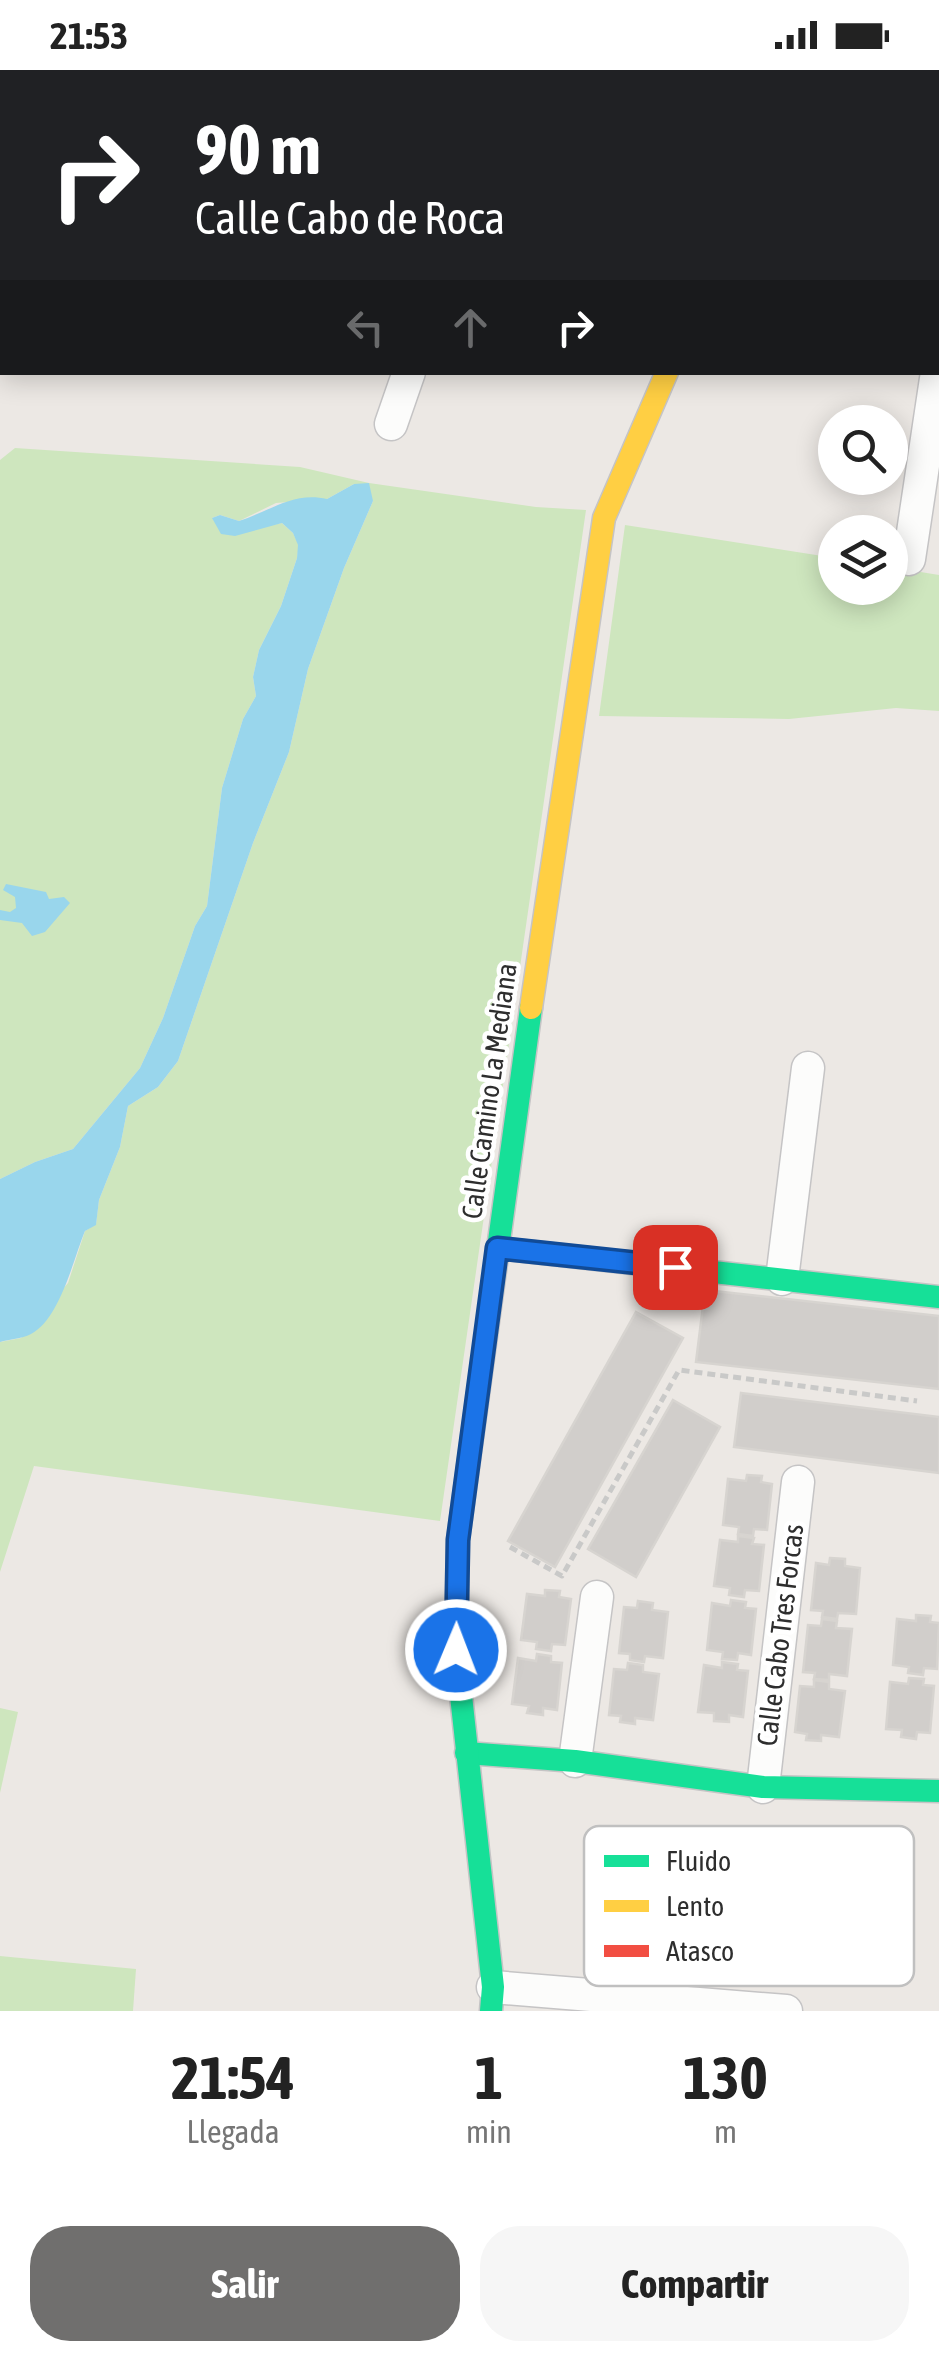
<!DOCTYPE html>
<html lang="es">
<head>
<meta charset="utf-8">
<style>
  body { margin:0; font-family:"Asap Condensed",sans-serif; background:#f6f6f6; color:#222; height:100vh; display:flex; flex-direction:column; font-size:38px; white-space:nowrap }
  * { box-sizing:border-box; margin:0 }
  p { font-size:32px; color:#767676 }
  .icon { flex:none; width:55px; height:55px; fill:none; stroke:currentColor; stroke-width:2; stroke-linecap:round; stroke-linejoin:round }
  .map { position:relative; height:1941px; overflow:hidden }
  .sheet { display:flex; flex-direction:column; background:#fff; flex:1 }
  .sheet>* { flex:none }
  .hud { position:absolute; left:0px; top:0px; width:940px; height:305px; box-shadow:0 5px 25px #0003; background:#202124; color:#fff; overflow:hidden }
  .controls { position:absolute; left:818px; top:335px; display:grid; gap:20px }
  .controls a { display:grid; place-items:center; width:90px; height:90px; border-radius:50%; background:#fff; box-shadow:0 5px 25px #0003; font-size:50px }
  .pin { position:absolute; display:grid; place-items:center; width:85px; height:85px; color:#fff; margin:-42px; border-radius:20px; box-shadow:0 5px 15px #0006 }
  .me { position:absolute; width:110px; margin:-55px; rotate:1deg; stroke-linejoin:round; filter:drop-shadow(0 0 8px #0008) }
  .turn { display:flex; align-items:center; gap:35px; height:210px; padding:0 30px; font-size:45px }
  .turn .icon { width:130px; height:130px; stroke-width:2.5 }
  .turn b { display:block; font-size:70px; line-height:85px }
  .lanes { display:flex; align-items:center; height:95px; padding:0 30px; background:#0003; justify-content:center; gap:50px; direction:ltr }
  .lanes .off { opacity:.35 }
  .eta { display:flex; justify-content:space-evenly; align-items:center; height:170px; text-align:center }
  .eta b { font-size:60px; font-weight:700; line-height:70px }
  .button { display:flex; gap:20px; margin-top:auto; padding:20px 30px }
  .button a { flex:1; height:115px; border-radius:40px; background:#706f6e; color:#fff; font-size:40px; font-weight:700; line-height:115px; text-align:center }
  .button a+a { background:#f6f6f6; color:#222 }
  .status { display:flex; justify-content:space-between; align-items:center; height:70px; padding:0 50px; background:#fff; direction:ltr }
  .status svg { height:28px; fill:currentColor }
  .map>svg:first-child { display:block }
  .green { fill:#cee6be }
  .water { fill:#99d6ec }
  .building { fill:#d1cecb; stroke:#d7d4d0; stroke-width:2.5 }
  .lines { fill:none; stroke-linecap:round; stroke-linejoin:round }
  .street-casing { stroke:#c5c4c5; stroke-width:35 }
  .fast-casing { stroke:#c5c4c5; stroke-width:25 }
  .slow-casing { stroke:#c5c4c5; stroke-width:25 }
  .jam-casing { stroke:#c5c4c5; stroke-width:25 }
  .path { stroke:#c9c9c8; stroke-width:5; stroke-dasharray:8 5; stroke-linecap:butt }
  .street { stroke:#fcfcfb; stroke-width:32 }
  .fast { stroke:#16e098; stroke-width:22 }
  .slow { stroke:#ffcf43; stroke-width:22 }
  .jam { stroke:#f24e42; stroke-width:22 }
  .route-casing { stroke:#114b97; stroke-width:25 }
  .route { stroke:#1a73e8; stroke-width:18 }
  .labels { text-anchor:middle; stroke-width:9; stroke-linejoin:round; paint-order:stroke }
  .street-label { font-size:28px; fill:#2e2e2e; stroke:#fff }
  .key { fill:#fff; stroke:#c0c0c0; stroke-width:2.5 }
  .key-label { font-size:28px; fill:#2e2e2e }
</style>
</head>
<body>
<div class="status"><b>21:53</b><svg viewBox="0 0 49 12"><path d="M0 12V9h3v3zM5 12V6h3v6zM10 12V3h3v9zM15 12V0h3v12zM26 1h20v11H26zM47 4h2v5h-2z"/></svg></div>
<div class="map">
<svg width="939" height="1941" viewBox="0 0 939 1941">
  <rect width="100%" height="100%" fill="#ece8e4"/>
  <g class="green">
    <path d="M15 378 300 397 369 413 536 437 586 440 440 1451 34 1396 0 1502V1272L21 1268 68 1213 85 1161 96 1154 99 1130 120 1077 128 1036 158 1017 178 991 253 773 289 682 308 599 344 498 373 431 354 414 327 429 276 433 239 451 220 445 212 448 262 457 282 453 293 463 299 475 297 488 281 536 259 580 253 607 256 626 243 649 222 718 207 836 195 856 163 948 140 998 73 1079 35 1092 0 1109V390Z"/>
    <path d="M625 455 835 488V518H890V497L939 505V641L896 638 789 649 599 646Z"/>
    <path d="M0 1638 18 1642 0 1723Z"/>
    <path d="M0 1886 136 1899 133 1941H0Z"/>
  </g>
  <g class="water">
    <path d="M369 413 373 431 344 498 308 599 289 682 253 773 178 991 158 1017 128 1036 120 1077 99 1130 96 1155 85 1161C73 1190 60 1249 31 1264 21 1269 10 1269 0 1272V1109L35 1092 73 1079 140 998 163 948 195 856 207 836 222 718 243 649 256 626 253 607 259 580 281 536 297 488 298 475 293 463 282 453 235 466 221 464 212 448 220 445 239 451C270 441 294 421 327 429L354 414Z"/>
    <path d="M6 814 46 822 49 829 64 827 70 833 45 862 32 866 22 853 0 850V840L10 842 16 838 15 827 3 820Z"/>
  </g>
  <g class="building">
    <path d="M705 1220 939 1246V1319L696 1292Z"/>
    <path d="M636 1242 683 1268 555 1497 508 1471Z"/>
    <path d="M741 1323 939 1347V1403L734 1377Z"/>
    <path d="M673 1330 720 1357 636 1507 588 1479Z"/>
    <path d="M747 1405 762 1406 761 1412 772 1414 767 1460 754 1459 753 1466 738 1464 739 1457 723 1455 728 1409 746 1411Z"/>
    <path d="M738 1466 754 1468 752 1474 764 1475 759 1521 745 1520 744 1527 729 1525 730 1518 714 1516 720 1470 738 1472Z"/>
    <path d="M830 1488 845 1489V1496L860 1498 856 1544 838 1543 837 1549 822 1547 823 1541 811 1540 816 1493 829 1495Z"/>
    <path d="M545 1520 560 1521 559 1527 571 1529 565 1575 552 1574 551 1581 536 1579 537 1572 521 1570 527 1524 545 1526Z"/>
    <path d="M731 1530 746 1532 745 1538 756 1539 751 1585 738 1583 737 1590 722 1589 723 1582 707 1580 712 1533 730 1536Z"/>
    <path d="M638 1531 653 1533 652 1540 668 1542 663 1588 645 1586 644 1592 630 1590V1584L619 1583 624 1537 637 1538Z"/>
    <path d="M916 1545 931 1546 930 1552 939 1553 937 1599 924 1598 923 1605 908 1603 909 1597 893 1595 897 1549 916 1551Z"/>
    <path d="M822 1549 837 1551 836 1558 852 1559 847 1606 829 1604V1610L814 1609 815 1603 803 1602 808 1555 821 1556Z"/>
    <path d="M537 1584 551 1586V1592L562 1593 557 1640 543 1638V1645L527 1643 529 1636 512 1634 518 1588 536 1591Z"/>
    <path d="M722 1592 738 1594 737 1600 748 1601 743 1647 729 1645V1652L714 1651V1643L698 1642 704 1595 722 1598Z"/>
    <path d="M628 1593 643 1595V1602L659 1604 653 1650 635 1648V1654L620 1652 621 1646 609 1645 614 1599 627 1600Z"/>
    <path d="M909 1608 924 1609 923 1615 934 1616 930 1663 917 1662 916 1669 901 1667 902 1660 886 1659 890 1612 908 1614Z"/>
    <path d="M814 1610 829 1612V1619L845 1621 839 1667 821 1665V1671L806 1670 807 1664 795 1662 800 1616 814 1617Z"/>
  </g>
  <g class="lines">
    <g class="street-casing">
      <g id="street">
        <path d="M107 2V0"/>
        <path d="M261 2 262 0"/>
        <path d="M525 2 526 0"/>
        <path d="M0 141 2 142"/>
        <path d="M0 280 2 270"/>
        <path d="M391 354 409 302"/>
        <path d="M909 489 937 302"/>
        <path d="M782 1209 808 998"/>
        <path d="M575 1691 597 1527"/>
        <path d="M763 1717 798 1412"/>
        <path d="M493 1917 786 1941"/>
      </g>
    </g>
    <g class="fast-casing">
      <g id="fast">
        <path d="M497 1178 939 1227"/>
        <path d="M466 1683 575 1691 763 1717 939 1721"/>
        <path d="M491 1941 493 1917 456 1580 458 1470 531 938"/>
      </g>
    </g>
    <g class="slow-casing">
      <path id="slow" d="M531 938 604 448 667 302"/>
    </g>
    <g class="jam-casing">
      <path id="jam" d="M798 2 799 0"/>
    </g>
    <path class="path" d="M510 1477 562 1506 679 1300 917 1331"/>
    <use href="#street" class="street"/>
    <use href="#fast" class="fast"/>
    <use href="#slow" class="slow"/>
    <use href="#jam" class="jam"/>
  </g>
  <g class="lines">
    <g class="route-casing">
      <path id="route" d="M456 1580 458 1470 497 1178 675 1197"/>
    </g>
    <use href="#route" class="route"/>
  </g>
  <g class="labels">
    <g class="street-label">
      <text transform="translate(489 1021) rotate(-82)" y="10">Calle Camino La Mediana</text>
      <text transform="translate(780 1565) rotate(-83)" y="10">Calle Cabo Tres Forcas</text>
    </g>
  </g>
  <rect x="584" y="1756" width="330" height="160" rx="15" class="key"/>
  <rect x="604" y="1785" width="45" height="12" fill="#16e098"/>
  <rect x="604" y="1830" width="45" height="12" fill="#ffcf43"/>
  <rect x="604" y="1875" width="45" height="12" fill="#f24e42"/>
  <g class="key-label">
    <text x="666" y="1801">Fluido</text>
    <text x="666" y="1846">Lento</text>
    <text x="666" y="1891">Atasco</text>
  </g>
</svg>
<div class="controls">
<a><svg class="icon" aria-label="search" viewBox="0 0 24 24"><circle cx="10" cy="10" r="6"/><path d="M15 15l6 6"/></svg></a>
<a><svg class="icon" aria-label="layers" viewBox="0 0 24 24"><path d="M12 4l9 5-9 5-9-5zM3 14l9 5 9-5"/></svg></a>
</div>
<div class="pin" style="left:675px;top:1197px;background:#d93025"><svg class="icon" aria-label="arrive" viewBox="0 0 24 24"><path d="M6 21V4h12l-3 4 3 4H6"/></svg></div>
<svg class="me" style="left:456px;top:1580px" viewBox="-20 -20 40 40"><circle r="17" fill="#1a73e8" stroke="#fff" stroke-width="3"/><path d="M0-11L8 9 0 5-8 9z" fill="#fff"/></svg>
<div class="hud">
<div class="turn"><svg class="icon" aria-label="right" viewBox="0 0 24 24"><path d="M7 20v-9h11M14 6l5 5-5 5"/></svg><div><b>90 m</b>Calle Cabo de Roca</div></div>
<div class="lanes"><svg class="icon off" aria-label="left" viewBox="0 0 24 24"><path d="M17 20v-9H6M10 6l-5 5 5 5"/></svg><svg class="icon off" aria-label="ahead" viewBox="0 0 24 24"><path d="M12 20V5M6 11l6-6 6 6"/></svg><svg class="icon" aria-label="right" viewBox="0 0 24 24"><path d="M7 20v-9h11M14 6l5 5-5 5"/></svg></div>
</div>
</div>
<section class="sheet">
<div class="eta">
<div><b>21:54</b><p>Llegada</p></div>
<div><b>1</b><p>min</p></div>
<div><b>130</b><p>m</p></div>
</div>
<div class="button"><a>Salir</a><a>Compartir</a></div>
</section>
</body>
</html>
